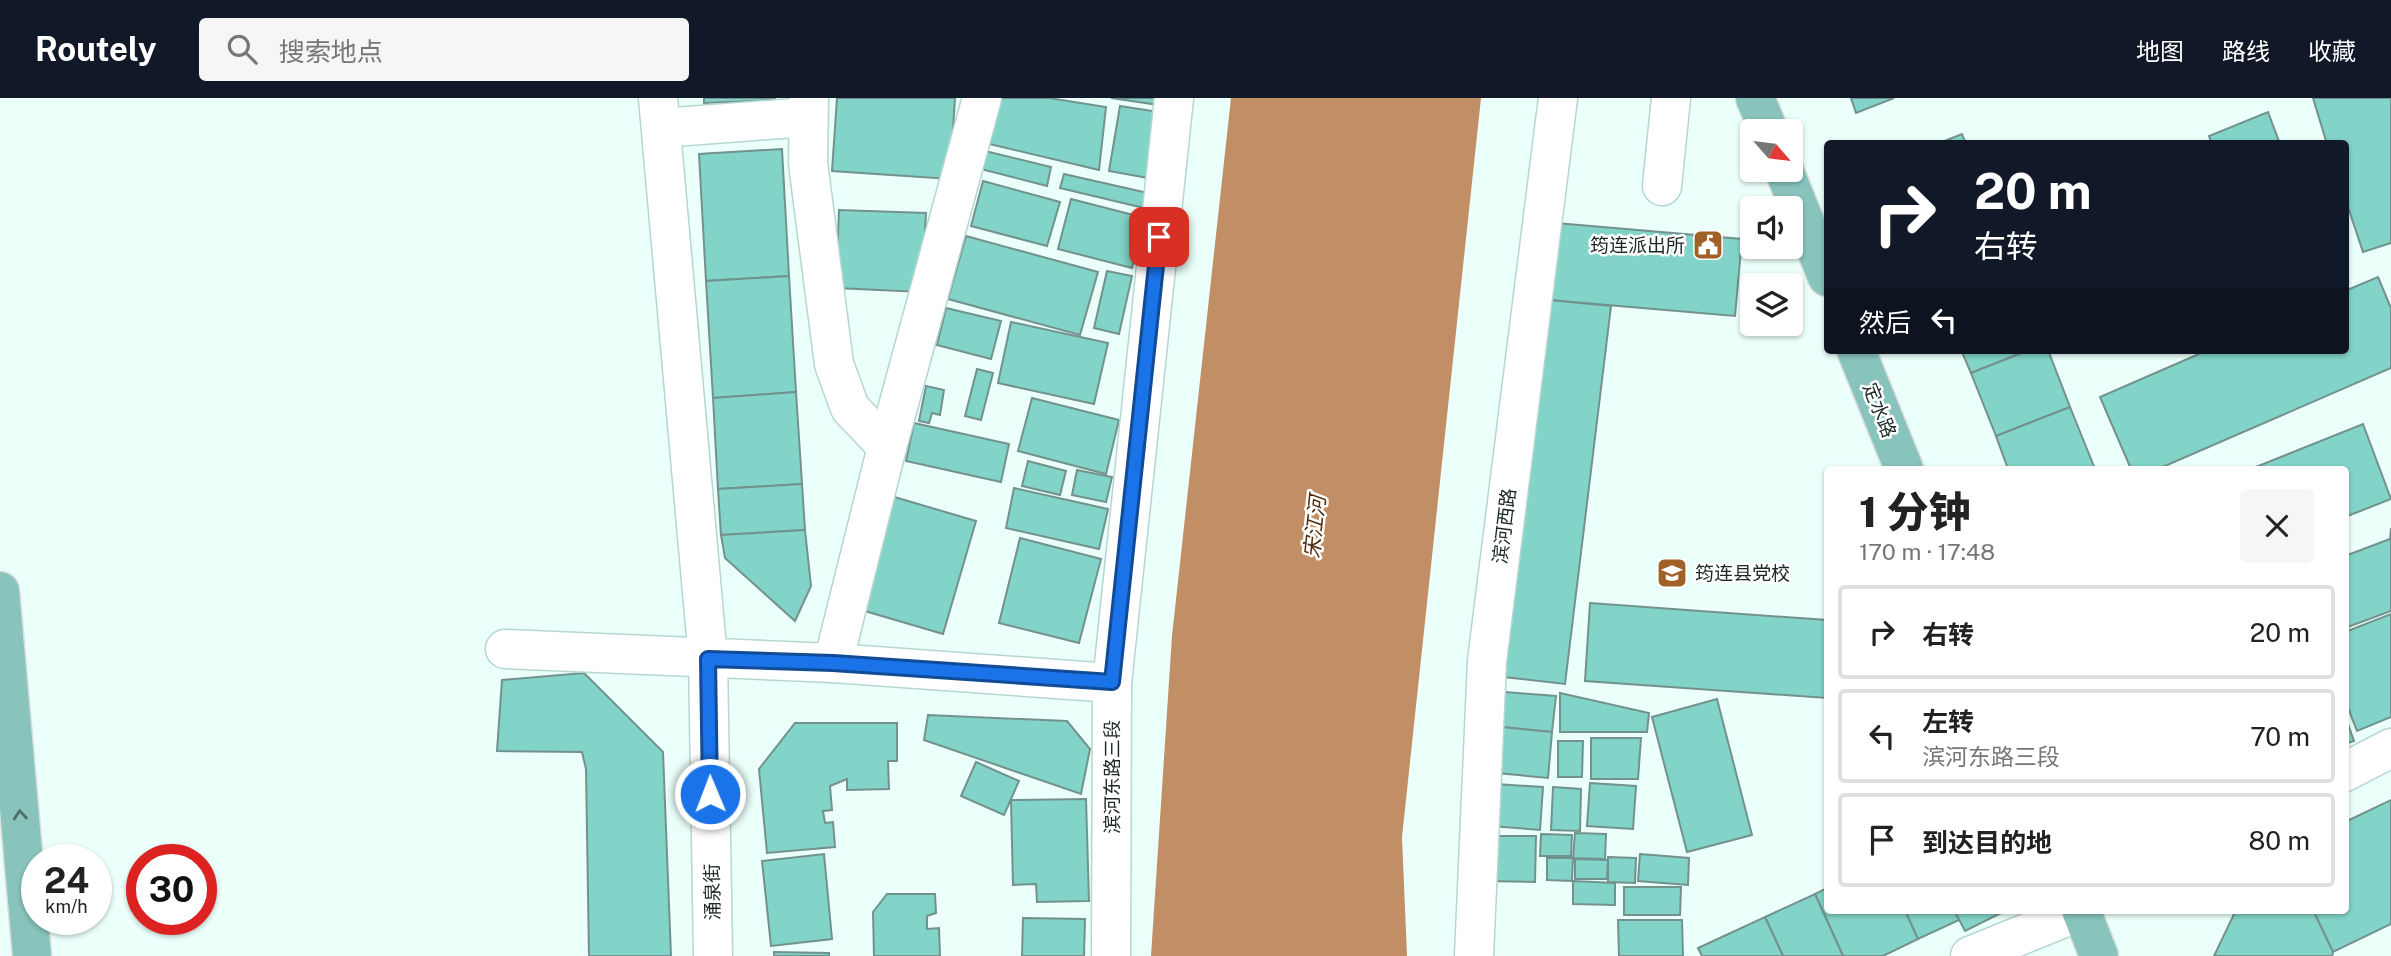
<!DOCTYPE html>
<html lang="zh">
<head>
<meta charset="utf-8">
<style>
  body { margin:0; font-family:"Public Sans","Noto Sans SC",sans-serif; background:#f6f6f6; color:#222; height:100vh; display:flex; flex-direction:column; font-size:26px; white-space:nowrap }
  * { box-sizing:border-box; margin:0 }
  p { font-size:23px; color:#767676 }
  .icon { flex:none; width:38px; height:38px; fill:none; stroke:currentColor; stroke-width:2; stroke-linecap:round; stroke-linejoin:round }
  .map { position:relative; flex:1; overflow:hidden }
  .sheet { position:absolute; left:1824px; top:368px; width:525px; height:448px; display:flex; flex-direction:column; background:#fff; border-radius:7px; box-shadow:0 2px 5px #0004 }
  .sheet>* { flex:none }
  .guide { position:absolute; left:1824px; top:42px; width:525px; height:214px; border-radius:7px; box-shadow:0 2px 5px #0004; background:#111827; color:#fff; overflow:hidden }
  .needle { width:46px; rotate:118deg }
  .controls { position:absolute; left:1740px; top:21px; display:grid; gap:14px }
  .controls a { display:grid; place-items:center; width:63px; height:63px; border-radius:7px; background:#fff; box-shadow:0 2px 5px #0004; font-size:35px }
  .speed { position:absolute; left:21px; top:746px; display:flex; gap:14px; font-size:35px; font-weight:700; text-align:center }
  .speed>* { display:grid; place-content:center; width:91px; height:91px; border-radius:50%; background:#fff; box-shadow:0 2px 5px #0004; line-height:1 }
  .speed small { font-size:18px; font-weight:400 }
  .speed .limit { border:10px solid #d22; background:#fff; color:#111 }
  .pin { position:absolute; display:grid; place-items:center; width:60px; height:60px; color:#fff; margin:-30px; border-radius:14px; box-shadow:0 4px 10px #0006 }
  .me { position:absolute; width:77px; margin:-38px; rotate:359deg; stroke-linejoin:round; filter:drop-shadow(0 0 5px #0008) }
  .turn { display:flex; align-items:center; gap:24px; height:147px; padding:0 35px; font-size:32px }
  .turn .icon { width:91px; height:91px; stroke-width:2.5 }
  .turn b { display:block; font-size:49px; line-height:60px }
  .then { display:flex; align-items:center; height:66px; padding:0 35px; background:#0003; gap:14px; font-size:26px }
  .round { display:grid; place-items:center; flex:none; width:74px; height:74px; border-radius:7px; background:#f6f6f6 }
  .overview { display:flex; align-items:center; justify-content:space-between; height:119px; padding:0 35px }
  h1 { font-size:42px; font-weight:800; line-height:52px }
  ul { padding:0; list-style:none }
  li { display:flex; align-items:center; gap:21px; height:94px; margin:0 14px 10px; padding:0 21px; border:4px solid #e0e0e0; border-radius:7px }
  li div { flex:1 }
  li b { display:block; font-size:26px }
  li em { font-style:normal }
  header { display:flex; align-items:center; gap:42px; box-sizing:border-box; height:98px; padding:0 35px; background:#111827; color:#fff }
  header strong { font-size:33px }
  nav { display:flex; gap:38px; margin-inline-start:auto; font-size:24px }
  .search { width:490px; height:63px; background:#f6f6f6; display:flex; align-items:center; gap:18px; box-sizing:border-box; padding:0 24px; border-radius:7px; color:#767676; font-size:26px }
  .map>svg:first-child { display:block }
  .water { fill:#c28e66 }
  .building { fill:#81d4c7; stroke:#73928d; stroke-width:2 }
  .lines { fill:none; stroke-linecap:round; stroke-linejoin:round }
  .minor-casing { stroke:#b6d7d1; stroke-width:41 }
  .major-casing { stroke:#dbdddc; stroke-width:41 }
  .minor { stroke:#fff; stroke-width:38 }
  .major { stroke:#88c4bc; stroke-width:38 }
  .oneway { stroke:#4d6e6a }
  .route-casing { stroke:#114b97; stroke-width:18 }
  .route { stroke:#1a73e8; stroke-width:12 }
  .labels { text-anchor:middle; stroke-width:5; stroke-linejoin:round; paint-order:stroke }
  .poi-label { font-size:19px; fill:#1c2826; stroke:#fff; text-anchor:end }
  .street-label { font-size:19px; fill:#1c2826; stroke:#fff }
  .water-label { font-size:21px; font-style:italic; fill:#4f2c0c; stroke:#fff }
</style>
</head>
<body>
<header>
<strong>Routely</strong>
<div class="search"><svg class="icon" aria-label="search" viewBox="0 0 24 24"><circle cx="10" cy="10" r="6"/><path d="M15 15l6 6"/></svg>搜索地点</div>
<nav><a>地图</a><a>路线</a><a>收藏</a></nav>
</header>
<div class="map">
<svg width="2391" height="858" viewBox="0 0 2391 858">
  <rect width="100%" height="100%" fill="#ebfffb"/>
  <path class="water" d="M1231 0H1481L1402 739 1407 858H1151L1172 538Z"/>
  <g class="building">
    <path d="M704 0H775V2L704 5Z"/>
    <path d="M837 0H955L950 81 832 73Z"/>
    <path d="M993 0H1049L1106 9 1099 72 985 45Z"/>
    <path d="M1111 0H1160L1159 7Z"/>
    <path d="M1851 0H1894L1856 15Z"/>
    <path d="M2313 0H2391V145L2363 154 2345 100V46H2327Z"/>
    <path d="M1120 8 1159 14 1148 80 1109 73Z"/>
    <path d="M2268 14 2280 46H2212L2209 38Z"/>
    <path d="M1962 36 1966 46H1937Z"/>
    <path d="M782 51 789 178 706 183 699 56Z"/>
    <path d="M981 52 1051 69 1047 88 977 70Z"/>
    <path d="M1064 76 1148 95 1144 110 1060 90Z"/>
    <path d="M983 83 1060 104 1047 148 971 128Z"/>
    <path d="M1071 101 1145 120 1132 170 1058 151Z"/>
    <path d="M839 112 926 115 922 194 836 190Z"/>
    <path d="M1556 125 1742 141 1735 218 1549 202Z"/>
    <path d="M966 138 1098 174 1080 237 948 201Z"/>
    <path d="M1107 173 1132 178 1119 236 1094 230Z"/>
    <path d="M789 178 796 294 713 300 706 183Z"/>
    <path d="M2378 179 2391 210V270L2158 371H2131L2100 299 2208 252H2345V193Z"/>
    <path d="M1549 202 1611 208 1565 586 1504 579Z"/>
    <path d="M946 210 1001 223 991 261 937 247Z"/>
    <path d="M1011 224 1108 245 1094 306 998 285Z"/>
    <path d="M1961 252H2029L1971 275Z"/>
    <path d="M2029 252H2048L2070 309 1996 338 1971 275Z"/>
    <path d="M977 271 993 275 981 322 965 318Z"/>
    <path d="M926 288 944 292 940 317 932 315 929 325 919 323Z"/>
    <path d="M796 294 802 386 718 391 713 300Z"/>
    <path d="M1032 300 1119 322 1106 376 1018 353Z"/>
    <path d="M2070 309 2095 371H2008L1996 338Z"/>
    <path d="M914 325 1009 346 1001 384 906 363Z"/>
    <path d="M2363 326 2391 401 2345 419V371H2251Z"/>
    <path d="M1028 363 1066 373 1060 397 1022 388Z"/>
    <path d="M1077 372 1112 379 1106 404 1072 397Z"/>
    <path d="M802 386 805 432 721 437 718 391Z"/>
    <path d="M1014 390 1108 411 1099 451 1006 430Z"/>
    <path d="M891 398 976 423 943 536 858 511Z"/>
    <path d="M2391 430V513L2345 530V458L2390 441Z"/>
    <path d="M805 432 811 488 795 523 725 460 721 437Z"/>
    <path d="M1020 440 1101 461 1079 545 999 525Z"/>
    <path d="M1590 505 1827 522V600L1585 583Z"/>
    <path d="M2391 516V619L2357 633 2345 602V534Z"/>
    <path d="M584 575 663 654 671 858H589L586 671 582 654 497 653 502 582Z"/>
    <path d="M1505 594 1556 598 1552 634 1502 629Z"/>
    <path d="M1560 595 1649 615 1647 634H1560Z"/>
    <path d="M1717 601 1752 737 1687 754 1652 619Z"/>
    <path d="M928 617 1067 623 1090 651 1081 696 924 642Z"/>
    <path d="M2345 618 2354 643 2345 646Z"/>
    <path d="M795 625H897V663H888L889 691 847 692V681L830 688 832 712 823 713 825 725 833 724 835 749 767 755 759 671Z"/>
    <path d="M1502 629 1552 634 1548 680 1497 675Z"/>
    <path d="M1591 640H1641L1638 681H1591Z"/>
    <path d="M1558 643H1583L1582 679H1558Z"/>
    <path d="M976 664 1019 683 1004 717 961 698Z"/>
    <path d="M1590 685 1636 688 1633 731 1587 728Z"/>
    <path d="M1495 686 1543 689 1540 732 1491 728Z"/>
    <path d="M1553 689 1581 691 1580 733 1551 732Z"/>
    <path d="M1086 701 1089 803 1037 804 1036 786 1013 787 1011 702Z"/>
    <path d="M2391 702V826L2333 854 2313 812H2345V724Z"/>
    <path d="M1575 735 1606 736 1605 761 1573 760Z"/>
    <path d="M1541 736 1572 737 1571 758H1540Z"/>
    <path d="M1486 738H1536L1535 784 1485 783Z"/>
    <path d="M824 756 832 841 771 848 762 763Z"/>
    <path d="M1640 756 1689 760 1688 787 1638 783Z"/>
    <path d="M1608 759 1636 760 1635 785 1608 784Z"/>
    <path d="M1547 760H1573L1572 783 1547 782Z"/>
    <path d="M1575 761 1608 762 1607 781H1575Z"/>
    <path d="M1573 783 1615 785V807L1573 806Z"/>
    <path d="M1624 789H1681L1680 817H1624Z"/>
    <path d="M1827 790V812H1905L1918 841 1883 858H1843L1815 796Z"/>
    <path d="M887 796H935L936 815 927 818V831L939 830 940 858H874L873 814Z"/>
    <path d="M1815 796 1843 858H1783L1765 819Z"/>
    <path d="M1905 812H1954L1959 822 1918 841Z"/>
    <path d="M1954 812H2007L1965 833Z"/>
    <path d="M2236 812H2313L2333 854 2332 858H2214Z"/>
    <path d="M1765 819 1783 858H1702L1698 850Z"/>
    <path d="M1023 820 1085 821 1084 858H1022Z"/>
    <path d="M1618 822H1682L1683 858H1619Z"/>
    <path d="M774 854 829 855V858H774Z"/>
  </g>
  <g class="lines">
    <g class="minor-casing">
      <g id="minor">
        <path d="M658 0 708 561 713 858"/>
        <path d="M809 0 808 65 834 266 850 310 887 349"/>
        <path d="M661 30 808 19"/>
        <path d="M1662 88 1671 0"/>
        <path d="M505 551 833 565 1112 585"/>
        <path d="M833 565 887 349 982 0"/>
        <path d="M2345 674 2391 650"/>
        <path d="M1111 858 1112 585 1174 0"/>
        <path d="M1474 858 1487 563 1558 0"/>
        <path d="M1970 858 2083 812"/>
      </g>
    </g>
    <g class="major-casing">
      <g id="major">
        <path d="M1755 0 1769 33"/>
        <path d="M1784 72 1827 179"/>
        <path d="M1856 252 1904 371"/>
        <path d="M0 493 32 858"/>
        <path d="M2081 812 2099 858"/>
      </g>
    </g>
    <use href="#minor" class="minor"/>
    <use href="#major" class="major"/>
  </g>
  <defs><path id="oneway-chevron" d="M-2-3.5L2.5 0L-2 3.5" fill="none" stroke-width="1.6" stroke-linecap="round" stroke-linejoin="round" transform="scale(1.75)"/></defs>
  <use class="oneway" href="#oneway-chevron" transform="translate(20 717) rotate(-95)"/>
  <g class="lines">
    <g class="route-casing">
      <path id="route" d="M710 696 708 561 833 565 1112 584 1159 139"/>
    </g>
    <use href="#route" class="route"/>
  </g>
  <defs>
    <g id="civic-square" transform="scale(1.575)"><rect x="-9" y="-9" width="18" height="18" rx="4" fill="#a06129" stroke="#fff"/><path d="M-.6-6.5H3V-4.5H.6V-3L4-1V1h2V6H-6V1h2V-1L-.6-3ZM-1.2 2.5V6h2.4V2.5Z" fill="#fff"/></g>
    <g id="school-square" transform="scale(1.575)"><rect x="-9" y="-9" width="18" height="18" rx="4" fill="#a06129" stroke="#fff"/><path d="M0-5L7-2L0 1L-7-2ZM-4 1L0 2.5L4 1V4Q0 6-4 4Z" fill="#fff"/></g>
  </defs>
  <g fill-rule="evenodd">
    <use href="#civic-square" x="1708" y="147"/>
    <use href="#school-square" x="1672" y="475"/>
  </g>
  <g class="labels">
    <g class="poi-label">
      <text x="1685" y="154">筠连派出所</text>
      <text x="1695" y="482" text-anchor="start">筠连县党校</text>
    </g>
    <g class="street-label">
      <text transform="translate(1880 312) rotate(68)" y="7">定水路</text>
      <text transform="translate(1504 428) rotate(-83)" y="7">滨河西路</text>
      <text transform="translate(1112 679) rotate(-90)" y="7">滨河东路三段</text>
      <text transform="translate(712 794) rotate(-91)" y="7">涌泉街</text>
    </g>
    <g class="water-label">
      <text transform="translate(1315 429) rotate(-84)" y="7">宋江河</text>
    </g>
  </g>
</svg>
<div class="controls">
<a><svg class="needle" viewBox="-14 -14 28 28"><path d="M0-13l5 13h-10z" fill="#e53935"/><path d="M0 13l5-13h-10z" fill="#767676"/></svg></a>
<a><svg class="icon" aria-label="sound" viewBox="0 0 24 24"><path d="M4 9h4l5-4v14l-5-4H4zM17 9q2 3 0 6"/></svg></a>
<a><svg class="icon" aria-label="layers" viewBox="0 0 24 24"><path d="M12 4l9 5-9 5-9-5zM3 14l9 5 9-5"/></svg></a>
</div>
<div class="speed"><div>24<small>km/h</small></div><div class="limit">30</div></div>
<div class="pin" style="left:1159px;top:139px;background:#d93025"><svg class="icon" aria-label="arrive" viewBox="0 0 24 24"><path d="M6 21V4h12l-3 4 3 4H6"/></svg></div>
<svg class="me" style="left:710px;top:696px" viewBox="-20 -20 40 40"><circle r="17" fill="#1a73e8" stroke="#fff" stroke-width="3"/><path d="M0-11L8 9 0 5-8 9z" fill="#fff"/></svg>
<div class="guide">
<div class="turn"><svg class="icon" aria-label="right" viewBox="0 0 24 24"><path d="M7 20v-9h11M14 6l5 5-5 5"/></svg><div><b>20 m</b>右转</div></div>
<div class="then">然后<svg class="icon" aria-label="left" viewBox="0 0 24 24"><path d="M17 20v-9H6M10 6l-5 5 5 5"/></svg></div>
</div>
<section class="sheet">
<div class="overview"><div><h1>1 分钟</h1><p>170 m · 17:48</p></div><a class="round"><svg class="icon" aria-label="close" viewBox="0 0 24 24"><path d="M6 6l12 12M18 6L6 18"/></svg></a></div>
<ul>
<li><svg class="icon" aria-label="right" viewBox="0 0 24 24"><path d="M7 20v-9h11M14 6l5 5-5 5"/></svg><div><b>右转</b></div><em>20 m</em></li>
<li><svg class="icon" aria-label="left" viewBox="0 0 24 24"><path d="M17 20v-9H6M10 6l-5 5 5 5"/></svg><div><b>左转</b><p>滨河东路三段</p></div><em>70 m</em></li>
<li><svg class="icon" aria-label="arrive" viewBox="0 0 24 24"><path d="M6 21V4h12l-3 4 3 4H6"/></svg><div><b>到达目的地</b></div><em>80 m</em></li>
</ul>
</section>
</div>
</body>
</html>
